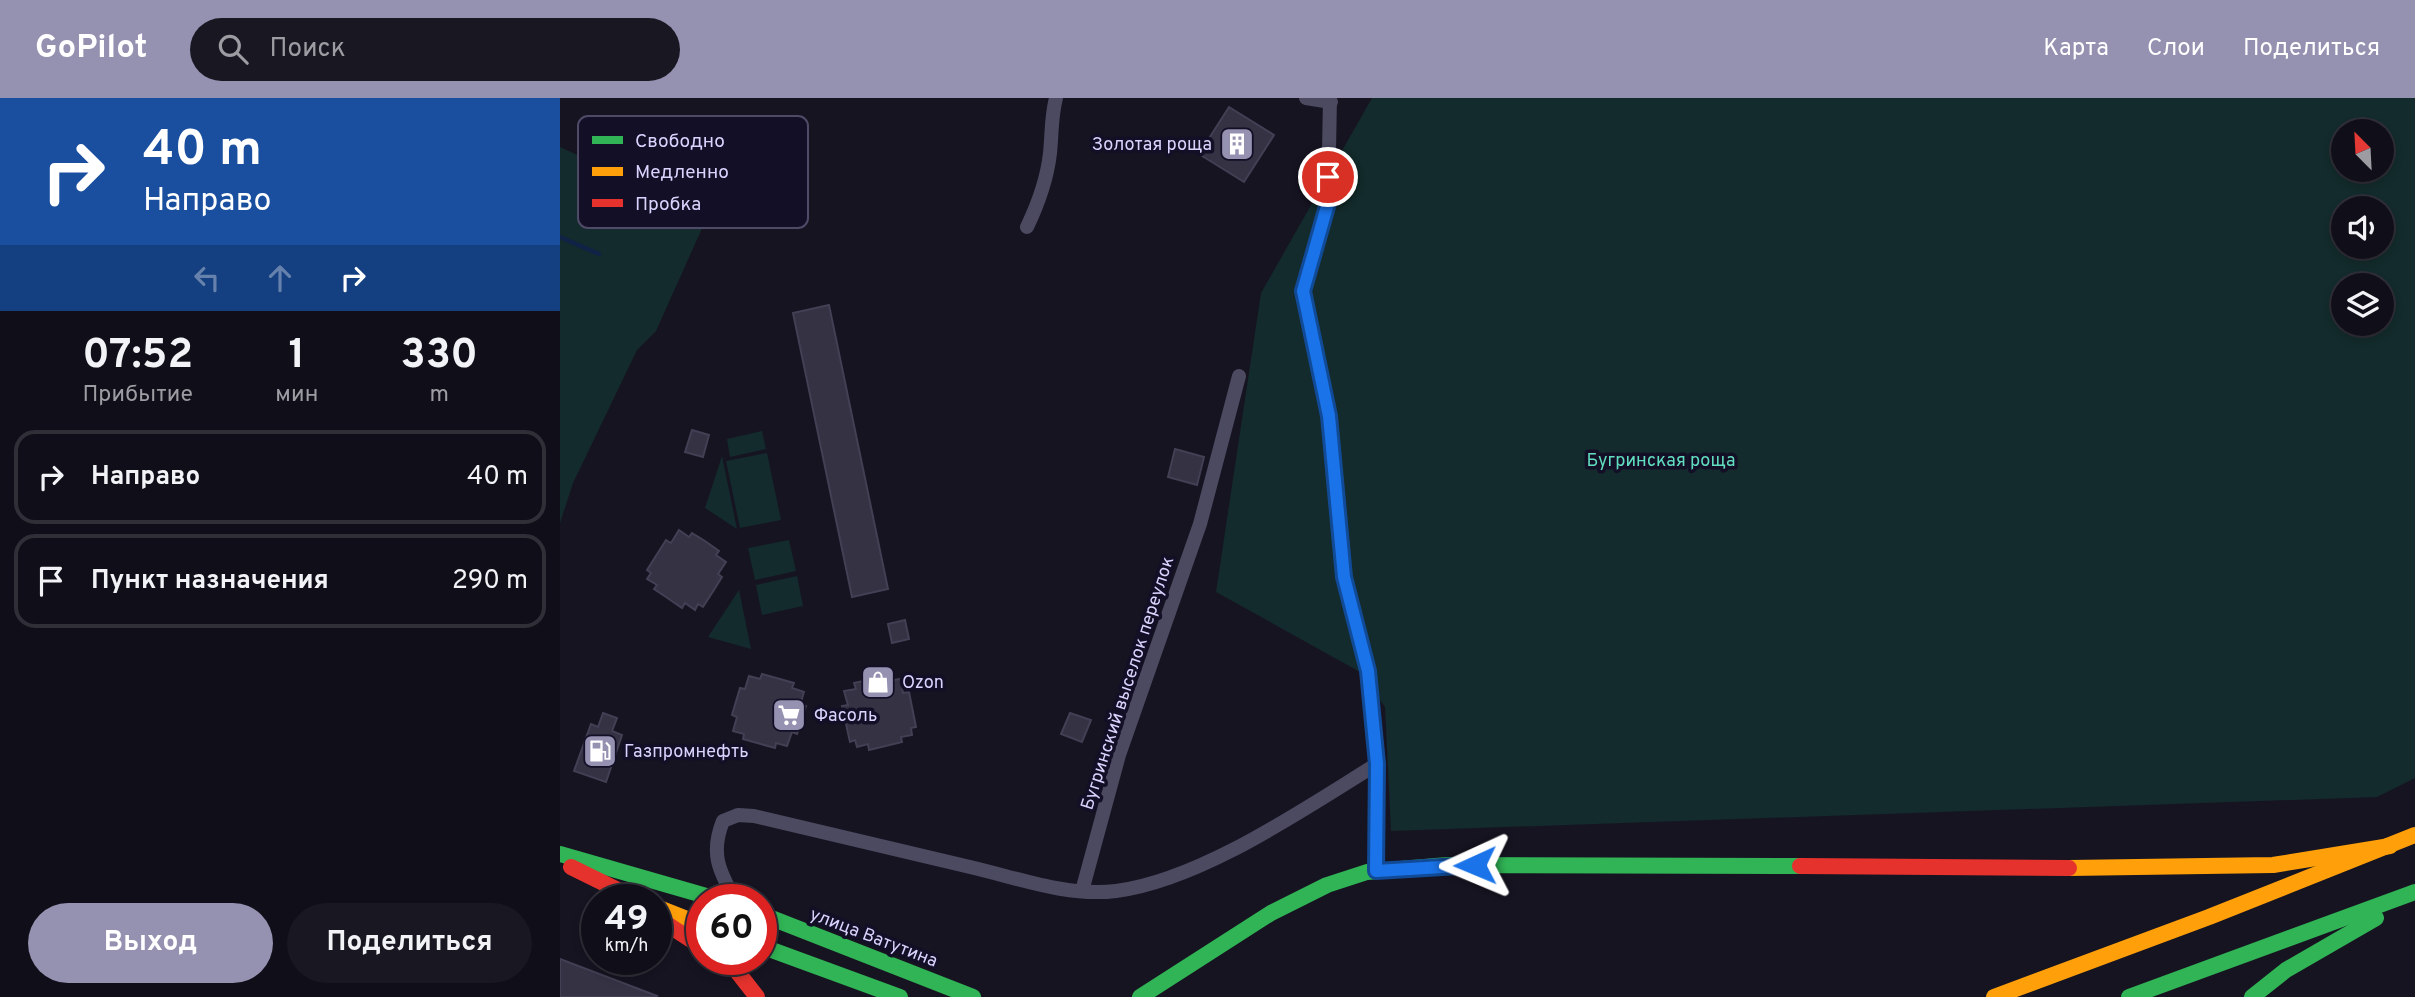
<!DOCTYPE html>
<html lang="ru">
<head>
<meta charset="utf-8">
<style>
  body { margin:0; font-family:Overpass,sans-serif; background:#191822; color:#f1f3f6; height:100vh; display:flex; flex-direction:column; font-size:26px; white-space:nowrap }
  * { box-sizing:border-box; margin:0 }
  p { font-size:23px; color:#9c9ca2 }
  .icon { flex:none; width:38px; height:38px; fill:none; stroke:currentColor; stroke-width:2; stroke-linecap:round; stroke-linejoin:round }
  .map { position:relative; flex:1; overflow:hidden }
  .details { display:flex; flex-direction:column; background:#100f19; width:560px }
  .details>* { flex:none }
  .hud { background:#1a4fa0; color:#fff; overflow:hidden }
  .needle { width:46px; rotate:336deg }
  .fabs { position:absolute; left:1771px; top:21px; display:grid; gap:14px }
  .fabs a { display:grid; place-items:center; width:63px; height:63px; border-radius:50%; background:#100f19; box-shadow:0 4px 10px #0003,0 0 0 2px #302f38; font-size:35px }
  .speed { position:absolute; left:21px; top:786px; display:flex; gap:14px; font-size:35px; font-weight:700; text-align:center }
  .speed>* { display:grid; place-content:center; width:91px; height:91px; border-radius:50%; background:#100f19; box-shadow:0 4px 10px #0003,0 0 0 2px #302f38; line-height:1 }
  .speed small { font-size:18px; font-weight:400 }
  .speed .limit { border:10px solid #d22; background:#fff; color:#111 }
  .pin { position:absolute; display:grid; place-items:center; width:60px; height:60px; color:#fff; margin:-30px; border:4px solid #fff; border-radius:50%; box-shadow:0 2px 7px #0007 }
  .me { position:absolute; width:77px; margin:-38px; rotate:269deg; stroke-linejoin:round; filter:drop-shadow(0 0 5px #0008) }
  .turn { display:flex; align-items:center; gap:24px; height:147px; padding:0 28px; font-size:32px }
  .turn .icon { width:91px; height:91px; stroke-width:2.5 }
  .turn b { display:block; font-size:49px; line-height:60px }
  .lanes { display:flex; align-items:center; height:66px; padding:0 28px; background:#0003; justify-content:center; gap:35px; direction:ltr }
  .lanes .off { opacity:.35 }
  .eta { display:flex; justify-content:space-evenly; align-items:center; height:119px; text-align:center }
  .eta b { font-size:42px; font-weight:700; line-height:49px }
  .action { display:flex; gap:14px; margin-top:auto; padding:14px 28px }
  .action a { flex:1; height:80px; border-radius:42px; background:#9591b1; color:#fff; font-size:28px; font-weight:700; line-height:80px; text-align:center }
  .action a+a { background:#191822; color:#f1f3f6 }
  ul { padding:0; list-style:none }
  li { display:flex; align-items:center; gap:21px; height:94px; margin:0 14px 10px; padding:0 14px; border:4px solid #302f38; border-radius:21px }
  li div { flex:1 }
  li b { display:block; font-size:26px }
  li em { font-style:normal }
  header { display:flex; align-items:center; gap:42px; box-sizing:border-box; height:98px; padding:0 35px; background:#9591b1; color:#fff }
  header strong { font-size:33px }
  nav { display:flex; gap:38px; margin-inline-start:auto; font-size:24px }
  .search { width:490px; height:63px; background:#191822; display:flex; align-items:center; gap:18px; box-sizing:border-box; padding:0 24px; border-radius:38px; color:#9c9ca2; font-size:26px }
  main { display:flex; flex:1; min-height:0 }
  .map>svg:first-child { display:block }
  .green { fill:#132b2c; fill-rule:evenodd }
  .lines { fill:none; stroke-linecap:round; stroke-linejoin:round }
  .stream { stroke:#102346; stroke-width:4.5 }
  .building { fill:#343243; stroke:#433f54; stroke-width:2 }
  .street { stroke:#4b4a61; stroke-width:14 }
  .fast { stroke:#30b455; stroke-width:16 }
  .slow { stroke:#ff9f0a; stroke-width:16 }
  .jam { stroke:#e5322d; stroke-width:16 }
  .route-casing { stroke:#114b97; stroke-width:18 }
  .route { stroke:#1a73e8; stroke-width:12 }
  .labels { text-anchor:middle; stroke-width:7; stroke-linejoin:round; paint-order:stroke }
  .poi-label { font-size:18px; fill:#d9d4fe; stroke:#130f26; text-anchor:start }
  .park-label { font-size:18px; fill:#61debf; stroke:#130f26 }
  .street-label { font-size:18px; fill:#d9d4fe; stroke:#130f26 }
  .key { fill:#130f26; stroke:#4e4a67; stroke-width:2 }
  .key-label { font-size:19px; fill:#d9d4fe }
</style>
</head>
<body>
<header>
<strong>GoPilot</strong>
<div class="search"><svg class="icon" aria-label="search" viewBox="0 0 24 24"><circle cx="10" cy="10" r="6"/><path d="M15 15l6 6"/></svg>Поиск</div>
<nav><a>Карта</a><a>Слои</a><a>Поделиться</a></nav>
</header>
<main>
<section class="details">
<div class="hud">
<div class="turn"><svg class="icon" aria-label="right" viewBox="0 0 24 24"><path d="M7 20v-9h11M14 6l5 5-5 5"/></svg><div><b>40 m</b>Направо</div></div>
<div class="lanes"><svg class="icon off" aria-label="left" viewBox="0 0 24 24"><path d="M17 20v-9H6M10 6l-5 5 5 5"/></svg><svg class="icon off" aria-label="ahead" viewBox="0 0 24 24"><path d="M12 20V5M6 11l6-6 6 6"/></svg><svg class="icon" aria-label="right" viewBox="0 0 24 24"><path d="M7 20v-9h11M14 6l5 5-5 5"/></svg></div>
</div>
<div class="eta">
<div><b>07:52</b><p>Прибытие</p></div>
<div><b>1</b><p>мин</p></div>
<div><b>330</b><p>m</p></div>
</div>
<ul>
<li><svg class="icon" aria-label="right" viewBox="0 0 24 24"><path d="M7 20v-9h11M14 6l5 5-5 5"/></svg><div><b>Направо</b></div><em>40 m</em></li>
<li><svg class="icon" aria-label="arrive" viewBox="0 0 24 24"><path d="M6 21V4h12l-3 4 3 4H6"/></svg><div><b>Пункт назначения</b></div><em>290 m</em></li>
</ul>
<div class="action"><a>Выход</a><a>Поделиться</a></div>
</section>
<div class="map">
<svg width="1855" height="899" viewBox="0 0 1855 899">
  <rect width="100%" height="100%" fill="#161421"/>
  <g class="green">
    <path d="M812 0H1855V680L1817 699 831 733 825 609 800 574 656 494 701 195ZM1783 33H1822V72H1783ZM1783 110H1822V149H1783ZM1783 187H1822V226H1783Z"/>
    <path d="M0 49 148 117 96 233 77 252 13 385 0 425Z"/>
    <path d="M202 333 206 351 170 359 167 341Z"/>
    <path d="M207 355 221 422 180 430 166 363Z"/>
    <path d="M162 358 177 431 145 410Z"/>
    <path d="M229 442 236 473 195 482 188 450Z"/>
    <path d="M237 478 243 508 202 517 196 487Z"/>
    <path d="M179 492 191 551 148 539Z"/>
  </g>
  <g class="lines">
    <path class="stream" d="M0 139 39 156"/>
  </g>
  <g class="building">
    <path d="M669 9 714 37 684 84 639 56Z"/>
    <path d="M269 207 328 491 292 499 233 215Z"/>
    <path d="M132 332 149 337 143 359 125 354Z"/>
    <path d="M615 351 644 359 637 387 608 379Z"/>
    <path d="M119 432 129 439 132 435 145 443 159 453 156 457 166 464 158 476 162 479 152 495 143 509 138 506 135 512 125 505 122 510 106 499 94 491 97 487 87 481 91 475 87 472 99 453 106 442 111 445Z"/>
    <path d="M345 522 349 541 332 545 328 526Z"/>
    <path d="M202 576 234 585 232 590 244 594 240 607 246 608 237 636 232 634 227 648 216 645 215 650 183 641 184 636 173 633 177 619 172 617 180 590 185 591 189 578 200 581Z"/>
    <path d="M327 578 328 583 340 581 343 595 349 594 356 629 351 630 352 637 341 639 342 644 309 652 308 646 297 649 295 642 290 644 282 608 288 607 284 593 296 591 294 585Z"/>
    <path d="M43 615 57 620 52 633 62 637 46 684 14 673 31 626 38 629Z"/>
    <path d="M510 615 531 622 522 644 501 636Z"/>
    <path d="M0 861 97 898 96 899H0Z"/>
  </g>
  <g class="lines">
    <g class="street">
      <path d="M746 0 771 4"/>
      <path d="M770 0 768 105 743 193 769 318 784 479 808 573 817 666 816 773"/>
      <path d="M467 129C479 104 487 82 490 55 492 36 491 19 496 0"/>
      <path d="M522 793 559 657 640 426 679 278"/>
      <path d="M175 802C159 773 150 755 163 723L178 717 194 718C266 735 338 752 410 769 458 780 507 799 556 793 641 782 744 711 817 666"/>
    </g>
    <g class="fast">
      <path d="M0 756 160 802"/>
      <path d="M201 816 413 899"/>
      <path d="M201 848 340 899"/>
      <path d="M580 899 711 815 767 787 807 774 887 767 1240 768"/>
      <path d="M1569 899 1855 794"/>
      <path d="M1692 899 1726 872 1816 820"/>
    </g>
    <g class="slow">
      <path d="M1509 770 1713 767 1830 748"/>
      <path d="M99 810 142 827"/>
      <path d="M1434 899 1649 819 1855 737"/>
    </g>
    <g class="jam">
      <path d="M1240 768 1509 770"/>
      <path d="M11 769 78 802"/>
      <path d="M96 819 142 849"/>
      <path d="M160 861 176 872 197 899"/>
    </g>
  </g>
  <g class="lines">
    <g class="route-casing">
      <path id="route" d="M768 79V105L743 193 769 318 784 479 808 573 817 666 816 773 915 767"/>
    </g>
    <use href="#route" class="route"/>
  </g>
  <defs>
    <g id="building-square" transform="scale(1.75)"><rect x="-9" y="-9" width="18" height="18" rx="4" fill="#9591b1" stroke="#130f26"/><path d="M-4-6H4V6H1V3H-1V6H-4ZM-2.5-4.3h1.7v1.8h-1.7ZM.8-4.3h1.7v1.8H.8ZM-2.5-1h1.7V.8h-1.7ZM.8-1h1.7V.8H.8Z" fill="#fff"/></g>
    <g id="shop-square" transform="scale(1.75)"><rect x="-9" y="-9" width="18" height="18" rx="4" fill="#9591b1" stroke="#130f26"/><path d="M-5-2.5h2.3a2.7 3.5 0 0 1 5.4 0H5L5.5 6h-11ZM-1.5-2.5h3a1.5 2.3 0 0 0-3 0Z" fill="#fff"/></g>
    <g id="supermarket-square" transform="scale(1.75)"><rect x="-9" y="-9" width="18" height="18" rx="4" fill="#9591b1" stroke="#130f26"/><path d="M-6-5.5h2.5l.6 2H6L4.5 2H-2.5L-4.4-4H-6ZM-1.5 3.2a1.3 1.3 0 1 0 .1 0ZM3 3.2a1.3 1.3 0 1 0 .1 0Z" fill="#fff"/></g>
    <g id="fuel-square" transform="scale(1.75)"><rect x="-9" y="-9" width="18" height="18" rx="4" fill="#9591b1" stroke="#130f26"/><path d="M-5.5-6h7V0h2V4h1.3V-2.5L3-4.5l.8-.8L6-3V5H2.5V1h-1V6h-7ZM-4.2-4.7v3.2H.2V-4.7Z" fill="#fff"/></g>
  </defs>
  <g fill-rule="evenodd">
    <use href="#building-square" x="677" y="46"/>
    <use href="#shop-square" x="318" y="584"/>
    <use href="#supermarket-square" x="229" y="617"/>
    <use href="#fuel-square" x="40" y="653"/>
  </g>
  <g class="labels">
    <g class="poi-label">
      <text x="652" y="52" text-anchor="end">Золотая роща</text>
      <text x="342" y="590">Ozon</text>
      <text x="254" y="623">Фасоль</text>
      <text x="64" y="659">Газпромнефть</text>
    </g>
    <g class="park-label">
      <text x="1101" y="368">Бугринская роща</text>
    </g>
    <g class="street-label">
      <text transform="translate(567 585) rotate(-72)" y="6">Бугринский выселок переулок</text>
      <text transform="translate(314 839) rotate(21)" y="6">улица Ватутина</text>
    </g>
  </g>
  <rect x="18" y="18" width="230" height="112" rx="10" class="key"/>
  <rect x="32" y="38" width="31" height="8" fill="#30b455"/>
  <rect x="32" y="69" width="31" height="9" fill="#ff9f0a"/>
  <rect x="32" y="101" width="31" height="8" fill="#e5322d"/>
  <g class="key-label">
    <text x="75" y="49">Свободно</text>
    <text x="75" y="80">Медленно</text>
    <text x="75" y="112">Пробка</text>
  </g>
</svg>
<div class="fabs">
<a><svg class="needle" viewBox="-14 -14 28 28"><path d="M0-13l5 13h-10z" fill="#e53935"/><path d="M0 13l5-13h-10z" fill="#9c9ca2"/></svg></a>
<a><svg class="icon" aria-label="sound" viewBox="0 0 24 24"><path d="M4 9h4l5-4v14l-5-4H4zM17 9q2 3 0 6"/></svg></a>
<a><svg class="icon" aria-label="layers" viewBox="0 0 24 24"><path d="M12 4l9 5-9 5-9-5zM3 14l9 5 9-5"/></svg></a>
</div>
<div class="speed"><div>49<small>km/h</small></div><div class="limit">60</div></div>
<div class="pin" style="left:768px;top:79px;background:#d93025"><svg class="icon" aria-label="arrive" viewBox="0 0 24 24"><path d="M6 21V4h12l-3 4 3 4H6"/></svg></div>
<svg class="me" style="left:915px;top:767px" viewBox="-20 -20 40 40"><path d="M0-17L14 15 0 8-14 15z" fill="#1a73e8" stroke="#fff" stroke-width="4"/></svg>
</div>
</main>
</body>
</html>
